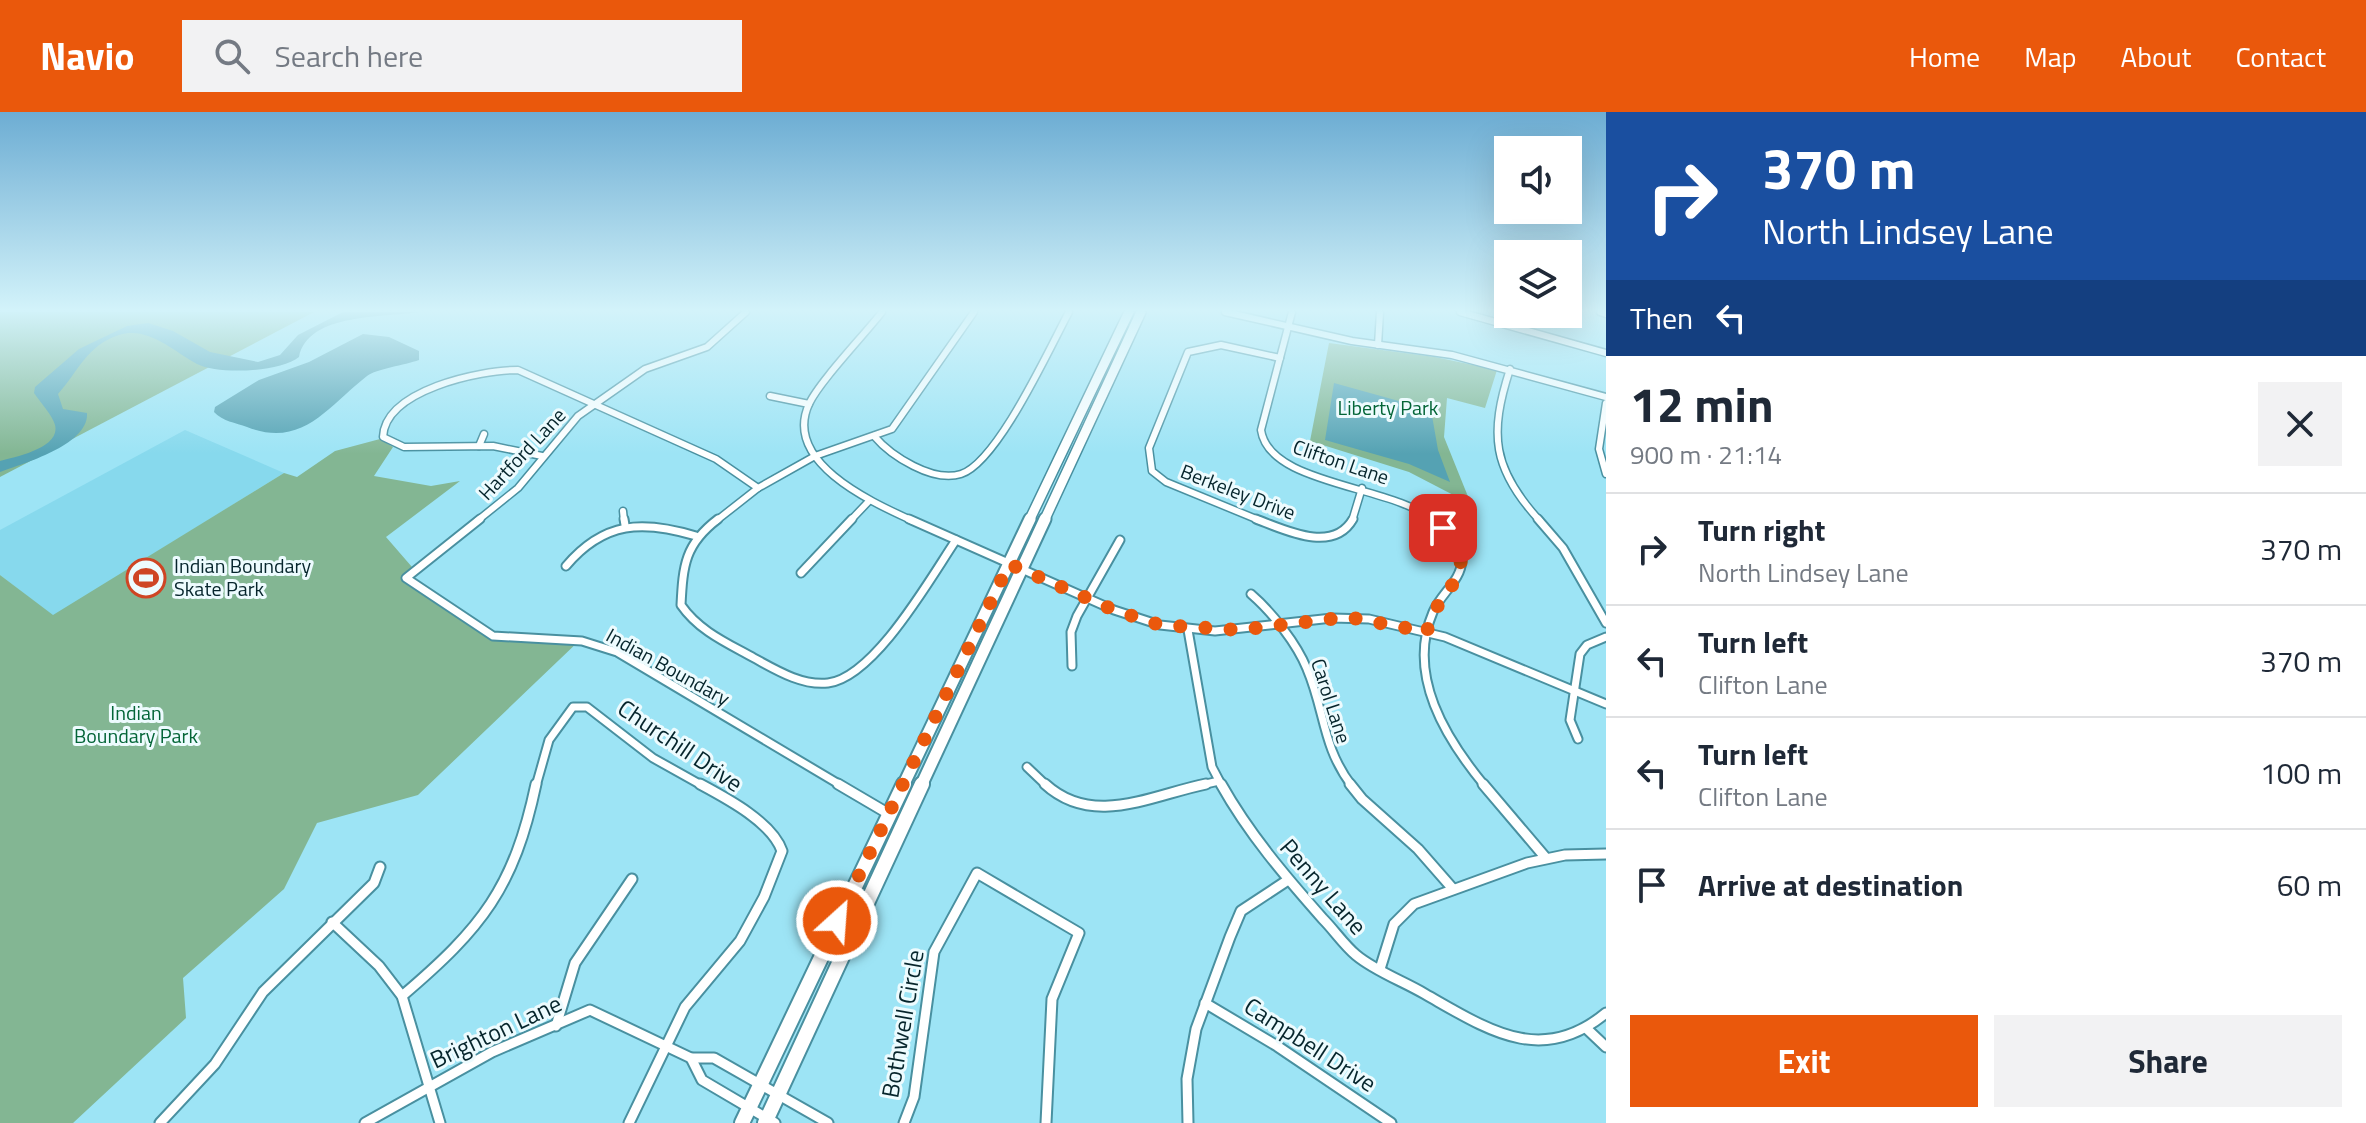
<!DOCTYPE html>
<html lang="en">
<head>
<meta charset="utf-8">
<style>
  body { margin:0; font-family:"Titillium Web",sans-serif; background:#f2f2f3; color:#1f2937; height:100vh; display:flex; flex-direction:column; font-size:30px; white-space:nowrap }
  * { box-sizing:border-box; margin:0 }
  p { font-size:26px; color:#747a83 }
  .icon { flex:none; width:44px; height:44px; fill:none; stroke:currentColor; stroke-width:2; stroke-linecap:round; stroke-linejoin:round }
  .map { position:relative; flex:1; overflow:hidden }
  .side { display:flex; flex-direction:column; background:#fff; width:760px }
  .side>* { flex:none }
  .top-card { background:#1a4fa0; color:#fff; overflow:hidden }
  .controls { position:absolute; left:1494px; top:24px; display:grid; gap:16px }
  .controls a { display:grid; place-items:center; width:88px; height:88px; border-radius:0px; background:#fff; box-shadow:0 8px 32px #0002; font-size:40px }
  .pin { position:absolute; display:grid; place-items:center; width:68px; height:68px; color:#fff; margin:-34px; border-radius:16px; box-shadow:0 4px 12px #0006 }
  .me { position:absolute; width:88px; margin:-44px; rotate:26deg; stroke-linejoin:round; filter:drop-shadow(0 0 6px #0008) }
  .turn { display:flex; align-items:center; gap:28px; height:168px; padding:0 24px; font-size:36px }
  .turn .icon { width:104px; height:104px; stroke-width:2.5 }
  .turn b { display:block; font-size:56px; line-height:68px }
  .then { display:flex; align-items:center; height:76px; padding:0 24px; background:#0003; gap:16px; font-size:30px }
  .round { display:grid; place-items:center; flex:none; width:84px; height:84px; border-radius:0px; background:#f2f2f3 }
  .head { display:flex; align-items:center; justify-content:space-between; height:136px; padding:0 24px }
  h1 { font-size:48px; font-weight:700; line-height:60px }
  .cta { display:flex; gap:16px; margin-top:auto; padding:16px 24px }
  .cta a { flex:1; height:92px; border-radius:0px; background:#ea580c; color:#fff; font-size:32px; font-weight:700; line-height:92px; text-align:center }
  .cta a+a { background:#f2f2f3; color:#1f2937 }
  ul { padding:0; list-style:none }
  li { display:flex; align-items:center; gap:24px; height:112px; padding:0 24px; border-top:2px solid #e0e1e3 }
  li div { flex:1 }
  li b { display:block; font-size:30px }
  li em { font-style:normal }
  header { display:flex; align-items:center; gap:48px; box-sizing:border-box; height:112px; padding:0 40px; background:#ea580c; color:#fff }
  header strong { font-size:38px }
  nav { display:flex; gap:44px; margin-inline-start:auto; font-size:28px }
  .search { width:560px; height:72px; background:#f2f2f3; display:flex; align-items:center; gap:20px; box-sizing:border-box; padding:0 28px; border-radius:0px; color:#747a83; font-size:30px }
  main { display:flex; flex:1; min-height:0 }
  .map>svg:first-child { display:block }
  .built { fill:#87d9ed }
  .green { fill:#83b693 }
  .water { fill:#55a2b3 }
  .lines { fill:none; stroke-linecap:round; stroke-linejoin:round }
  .minor-far2-casing { stroke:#4990a0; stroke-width:9 }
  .minor-far1-casing { stroke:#4990a0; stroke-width:11 }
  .minor-casing { stroke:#4990a0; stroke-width:13 }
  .secondary-far2-casing { stroke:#4990a0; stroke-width:12 }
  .secondary-far1-casing { stroke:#4990a0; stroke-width:15 }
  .secondary-casing { stroke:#4990a0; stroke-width:18 }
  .minor-far2 { stroke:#fff; stroke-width:6 }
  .minor-far1 { stroke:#fff; stroke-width:7 }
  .minor { stroke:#fff; stroke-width:9 }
  .secondary-far2 { stroke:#fff; stroke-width:9 }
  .secondary-far1 { stroke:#fff; stroke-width:11 }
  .secondary { stroke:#fff; stroke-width:14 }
  .route { stroke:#ea580c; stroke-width:14; stroke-dasharray:0 25.2 }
  .labels { text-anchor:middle; stroke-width:6; stroke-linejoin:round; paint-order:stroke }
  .park-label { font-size:20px; fill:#036537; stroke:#edfbfe }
  .street-label { font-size:20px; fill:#06252c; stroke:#edfbfe }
  .poi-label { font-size:20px; fill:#06252c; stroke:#edfbfe; text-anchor:start }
  .near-street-label { font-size:24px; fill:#06252c; stroke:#edfbfe }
</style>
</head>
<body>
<header>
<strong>Navio</strong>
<div class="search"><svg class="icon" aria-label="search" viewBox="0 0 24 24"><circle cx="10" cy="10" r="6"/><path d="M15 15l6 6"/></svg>Search here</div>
<nav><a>Home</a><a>Map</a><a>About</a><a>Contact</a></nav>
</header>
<main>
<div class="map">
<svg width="1606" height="1011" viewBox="0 0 1606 1011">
  <rect width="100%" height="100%" fill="#9de4f5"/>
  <path class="built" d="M185 318 284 361 53 504 0 463V418Z"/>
  <g class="green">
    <path d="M0 200H314L0 365Z"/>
    <path d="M1329 231 1435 245 1497 258 1485 296 1447 286 1444 325 1469 387H1461L1409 360 1310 329Z"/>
    <path d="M380 327 393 335 374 364 431 374 460 369 386 425 412 455 406 466 495 521 581 527 418 683 317 711 284 777 183 866 186 906 73 1011H0V463L53 503 284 361 297 365 335 339Z"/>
  </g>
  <g class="water">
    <path d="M343 200H418C386 206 308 200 299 245 280 260 219 263 197 252 173 239 148 214 119 223 87 233 78 260 58 282L63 297 87 301C89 333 24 351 0 360V349C15 345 61 336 55 313 53 304 40 290 34 281L35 275 79 237 127 214 148 211 173 219 210 240 258 250 280 243 298 223Z"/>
    <path d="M363 222 389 225 419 239V248C405 253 376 257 367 264 328 294 303 337 247 315 236 311 222 309 214 300L215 295 259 268 309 250Z"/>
    <path d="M1334 271 1431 298 1438 338 1450 370 1409 352 1325 328Z"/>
  </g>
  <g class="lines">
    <g class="minor-far2-casing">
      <g id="minor-far2">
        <path d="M882 200C865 222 819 270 809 292 782 351 874 391 913 409"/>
        <path d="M1225 200 1352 229 1452 243 1606 285"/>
        <path d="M1292 200 1261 318C1269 374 1394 373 1434 409"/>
        <path d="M1460 200 1606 241"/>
        <path d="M1600 200 1606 202"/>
        <path d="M1378 233 1380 200"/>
        <path d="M1510 257C1489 322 1492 357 1540 409"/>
        <path d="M770 284 809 292"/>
        <path d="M1606 291 1599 337 1606 362"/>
        <path d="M874 324C891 344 933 371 961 362 998 350 1050 235 1069 200"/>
        <path d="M479 334 484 322"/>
        <path d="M542 344 493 334 404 335 383 325C385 278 480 258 518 258L716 347 758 376"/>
        <path d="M623 399 624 409"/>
        <path d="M477 409 518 376 578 304 645 257 707 235 746 200"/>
        <path d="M716 409 758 376 815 344 892 317 974 200"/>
        <path d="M850 409 869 389"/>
        <path d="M1261 409 1166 370 1152 359 1149 336 1188 240 1221 233 1280 246"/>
        <path d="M1352 409 1362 376"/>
      </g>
    </g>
    <g class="minor-far1-casing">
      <g id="minor-far1">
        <path d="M480 407 406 466 493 524 582 529 617 540 842 674"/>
        <path d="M624 407 625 413"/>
        <path d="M718 407C685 432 683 453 681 493 699 519 727 531 754 546 776 558 802 574 828 571 875 565 931 465 956 428"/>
        <path d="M909 407 1114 498 1160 513 1215 519 1332 506 1369 507 1445 525 1606 592"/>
        <path d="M1256 407C1285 418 1333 442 1353 407"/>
        <path d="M1432 407 1450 424 1462 448C1461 469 1441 481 1433 500 1406 563 1446 627 1485 674"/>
        <path d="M1538 407 1563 436 1606 511"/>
        <path d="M566 454C604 409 643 408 696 424"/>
        <path d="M801 461 852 407"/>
        <path d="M1251 482C1272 500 1297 532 1307 557 1325 599 1322 635 1352 674"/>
        <path d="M1188 518 1212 655 1222 674"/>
        <path d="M1072 554 1071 520 1077 504 1120 428"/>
        <path d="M1578 627 1570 608 1580 542 1587 533 1606 525"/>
        <path d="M1027 655 1047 674"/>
        <path d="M536 674 549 628 573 595H587L653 646 703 674"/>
        <path d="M1197 674 1219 669"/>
      </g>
    </g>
    <g class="minor-casing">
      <g id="minor">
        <path d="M838 672 889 702"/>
        <path d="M1045 672C1093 716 1152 683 1206 672"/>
        <path d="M1221 672C1249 722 1285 764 1323 807 1334 818 1344 833 1356 843 1375 859 1403 869 1425 882 1487 917 1541 955 1606 901"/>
        <path d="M1350 672 1362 687 1418 737 1453 777"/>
        <path d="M1483 672 1545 745"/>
        <path d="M332 810 379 854 402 884 440 1011"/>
        <path d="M1380 857 1394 812 1414 792 1527 751 1565 743 1606 742"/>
        <path d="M402 884C482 816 514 776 536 672"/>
        <path d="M1205 891 1277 934 1391 1011"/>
        <path d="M556 914 575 851 632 767"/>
        <path d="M1587 917 1606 935"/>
        <path d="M691 946 702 968 775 1011"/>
        <path d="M160 1011 215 952 263 880 374 771 380 755"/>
        <path d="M365 1011 492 940 590 898 691 946H714L828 1011"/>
        <path d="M629 1011 685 895 740 829 764 785 782 739C772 710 726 686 700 672"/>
        <path d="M904 1011 914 985 934 840 977 761 1079 821 1052 887 1046 1011"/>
        <path d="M1188 1011 1187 967 1196 917 1230 825 1241 799 1288 768"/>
      </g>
    </g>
    <g class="secondary-far2-casing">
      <g id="secondary-far2">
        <path d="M1029 409 1129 200"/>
        <path d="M1044 409 1141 200"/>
      </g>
    </g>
    <g class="secondary-far1-casing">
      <g id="secondary-far1">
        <path d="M903 674 1030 407"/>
        <path d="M921 674 1045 407"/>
      </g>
    </g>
    <g class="secondary-casing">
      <g id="secondary">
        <path d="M742 1011 904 672"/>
        <path d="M765 1011 922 672"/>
      </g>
    </g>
    <use href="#minor-far2" class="minor-far2"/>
    <use href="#minor-far1" class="minor-far1"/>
    <use href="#minor" class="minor"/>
    <use href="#secondary-far2" class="secondary-far2"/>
    <use href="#secondary-far1" class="secondary-far1"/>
    <use href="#secondary" class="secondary"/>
  </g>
  <linearGradient id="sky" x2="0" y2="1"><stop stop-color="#6dadd3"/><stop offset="0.58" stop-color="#d3f3fa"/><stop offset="1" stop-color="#d3f3fa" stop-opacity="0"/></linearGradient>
  <rect width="1606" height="342" fill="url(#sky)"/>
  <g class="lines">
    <path class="route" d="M837 809 1009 452 1114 498 1160 513 1240 518 1348 505 1427 520C1436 474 1487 464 1443 416"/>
  </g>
  <defs>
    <g id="stadium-ring" transform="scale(2)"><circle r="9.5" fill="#edfbfe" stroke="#cf4524" stroke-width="1.5"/><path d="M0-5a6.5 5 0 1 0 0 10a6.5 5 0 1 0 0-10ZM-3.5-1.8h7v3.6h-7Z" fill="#cf4524"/></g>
  </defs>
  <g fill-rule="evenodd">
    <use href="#stadium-ring" x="146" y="466"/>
  </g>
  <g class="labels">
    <g class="park-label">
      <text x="1388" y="303">Liberty Park</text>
      <text x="136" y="608">Indian<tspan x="136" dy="23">Boundary Park</tspan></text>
    </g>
    <g class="street-label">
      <text transform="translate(522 342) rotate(-47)" y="7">Hartford Lane</text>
      <text transform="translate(1341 350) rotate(19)" y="7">Clifton Lane</text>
      <text transform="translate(1238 380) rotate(21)" y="7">Berkeley Drive</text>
      <text transform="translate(668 555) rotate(29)" y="7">Indian Boundary</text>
      <text transform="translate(1331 589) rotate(72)" y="7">Carol Lane</text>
    </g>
    <g class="poi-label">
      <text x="174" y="461">Indian Boundary<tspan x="174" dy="23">Skate Park</tspan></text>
    </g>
    <g class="near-street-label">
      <text transform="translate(680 634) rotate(34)" y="8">Churchill Drive</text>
      <text transform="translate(1323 775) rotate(49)" y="8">Penny Lane</text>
      <text transform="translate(903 912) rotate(-80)" y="8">Bothwell Circle</text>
      <text transform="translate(496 920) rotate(-25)" y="8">Brighton Lane</text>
      <text transform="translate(1310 933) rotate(33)" y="8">Campbell Drive</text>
    </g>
  </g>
</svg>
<div class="controls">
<a><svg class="icon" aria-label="sound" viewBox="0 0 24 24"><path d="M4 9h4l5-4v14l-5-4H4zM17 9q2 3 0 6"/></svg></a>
<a><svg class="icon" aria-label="layers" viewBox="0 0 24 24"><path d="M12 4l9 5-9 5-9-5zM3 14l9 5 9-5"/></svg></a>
</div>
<div class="pin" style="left:1443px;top:416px;background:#d93025"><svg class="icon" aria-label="arrive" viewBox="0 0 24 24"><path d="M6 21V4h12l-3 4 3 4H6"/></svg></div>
<svg class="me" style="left:837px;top:809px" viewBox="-20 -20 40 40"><circle r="17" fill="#ea580c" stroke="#fff" stroke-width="3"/><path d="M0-11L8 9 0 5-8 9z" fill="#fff"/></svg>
</div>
<section class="side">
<div class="top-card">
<div class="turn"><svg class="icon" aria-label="right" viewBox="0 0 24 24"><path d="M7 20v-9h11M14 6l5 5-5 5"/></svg><div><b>370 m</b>North Lindsey Lane</div></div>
<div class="then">Then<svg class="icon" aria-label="left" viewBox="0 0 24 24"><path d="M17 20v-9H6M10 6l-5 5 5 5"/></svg></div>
</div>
<div class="head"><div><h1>12 min</h1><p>900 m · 21:14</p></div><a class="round"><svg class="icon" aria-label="close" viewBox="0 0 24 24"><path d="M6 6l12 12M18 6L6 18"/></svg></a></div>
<ul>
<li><svg class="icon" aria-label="right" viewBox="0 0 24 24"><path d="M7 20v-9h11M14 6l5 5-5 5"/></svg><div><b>Turn right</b><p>North Lindsey Lane</p></div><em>370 m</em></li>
<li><svg class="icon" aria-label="left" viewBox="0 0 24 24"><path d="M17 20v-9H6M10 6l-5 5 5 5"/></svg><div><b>Turn left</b><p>Clifton Lane</p></div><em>370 m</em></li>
<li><svg class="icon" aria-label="left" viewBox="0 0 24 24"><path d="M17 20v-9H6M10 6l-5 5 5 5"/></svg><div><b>Turn left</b><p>Clifton Lane</p></div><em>100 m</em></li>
<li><svg class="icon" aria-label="arrive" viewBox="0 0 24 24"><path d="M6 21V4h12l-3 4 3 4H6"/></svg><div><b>Arrive at destination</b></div><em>60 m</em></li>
</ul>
<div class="cta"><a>Exit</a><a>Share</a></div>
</section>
</main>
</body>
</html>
